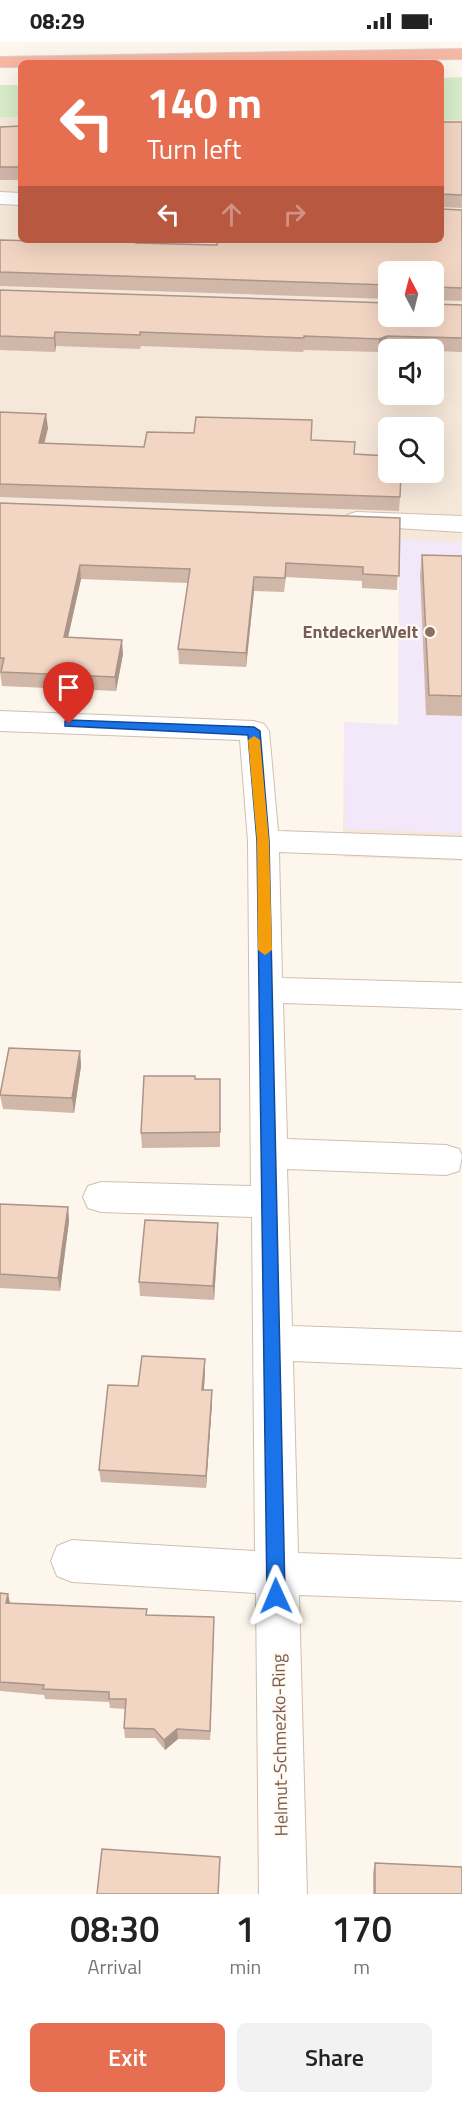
<!DOCTYPE html>
<html lang="en">
<head>
<meta charset="utf-8">
<style>
  body { margin:0; font-family:"Titillium Web",sans-serif; background:#f2f2f2; color:#222; height:100vh; display:flex; flex-direction:column; font-size:22px; white-space:nowrap }
  * { box-sizing:border-box; margin:0 }
  p { font-size:20px; color:#767676 }
  .icon { flex:none; width:33px; height:33px; fill:none; stroke:currentColor; stroke-width:2; stroke-linecap:round; stroke-linejoin:round }
  .map { position:relative; height:1852px; overflow:hidden }
  .details { display:flex; flex-direction:column; background:#fff; flex:1 }
  .details>* { flex:none }
  .guide { position:absolute; left:18px; top:18px; width:426px; height:183px; border-radius:9px; box-shadow:0 6px 24px #0002; background:#e76f51; color:#fff; overflow:hidden }
  .needle { width:39px; rotate:353deg }
  .fabs { position:absolute; left:378px; top:219px; display:grid; gap:12px }
  .fabs a { display:grid; place-items:center; width:66px; height:66px; border-radius:9px; background:#fff; box-shadow:0 6px 24px #0002; font-size:30px }
  .pin { position:absolute; display:grid; place-items:center; width:51px; height:51px; color:#fff; margin:-62px -26px; border-radius:50% 50% 50% 0; rotate:-45deg; box-shadow:0 0 6px #0007 }
  .pin .icon { rotate:45deg }
  .me { position:absolute; width:66px; margin:-33px; rotate:359deg; stroke-linejoin:round; filter:drop-shadow(0 0 4px #0008) }
  .turn { display:flex; align-items:center; gap:21px; height:126px; padding:0 30px; font-size:27px }
  .turn .icon { width:78px; height:78px; stroke-width:2.5 }
  .turn b { display:block; font-size:42px; line-height:51px }
  .lanes { display:flex; align-items:center; height:57px; padding:0 30px; background:#0003; justify-content:center; gap:30px; direction:ltr }
  .lanes .off { opacity:.35 }
  .eta { display:flex; justify-content:space-evenly; align-items:center; height:102px; text-align:center }
  .eta b { font-size:36px; font-weight:600; line-height:42px }
  .button { display:flex; gap:12px; margin-top:auto; padding:12px 30px }
  .button a { flex:1; height:69px; border-radius:9px; background:#e76f51; color:#fff; font-size:24px; font-weight:600; line-height:69px; text-align:center }
  .button a+a { background:#f2f2f2; color:#222 }
  .status { display:flex; justify-content:space-between; align-items:center; height:42px; padding:0 30px; background:#fff; direction:ltr }
  .status svg { height:16px; fill:currentColor }
  .map>svg:first-child { display:block }
  .residential { fill:#f5e8da; fill-rule:evenodd }
  .education { fill:#f3e8fa }
  .green { fill:#d8ecc9 }
  .lines { fill:none; stroke-linecap:round; stroke-linejoin:round }
  .minor-casing { stroke:#d1beb0; stroke-width:2 }
  .highway-casing { stroke:#dad1cd; stroke-width:2 }
  .minor { fill:#fff; fill-rule:evenodd }
  .highway { fill:#f7b7a3; fill-rule:evenodd }
  .wall { fill:#d1b7a8 }
  .shaded-wall { fill:#aa9588 }
  .building { fill:#f3d5c3; stroke:#aa9588; stroke-width:1.5 }
  .route { fill:#1a73e8; stroke:#114b97; stroke-width:1.5 }
  .slow { fill:#f59e0b }
  .education-dot { fill:#8d6e63; stroke:#fffaf3; stroke-width:2 }
  .labels { text-anchor:middle; stroke-width:4.5; stroke-linejoin:round; paint-order:stroke }
  .education-label { font-size:18px; font-weight:bold; fill:#785e54; stroke:#fffaf3; text-anchor:end }
  .street-label { font-size:18px; fill:#7a5c4d; stroke:#fffaf3 }
</style>
</head>
<body>
<div class="status"><b>08:29</b><svg viewBox="0 0 49 12"><path d="M0 12V9h3v3zM5 12V6h3v6zM10 12V3h3v9zM15 12V0h3v12zM26 1h20v11H26zM47 4h2v5h-2z"/></svg></div>
<div class="map">
<svg width="462" height="1852" viewBox="0 0 462 1852">
  <rect width="100%" height="100%" fill="#fdf6ec"/>
  <path class="residential" d="M0 75H21V198H441V78H462V819L343 815 344 680 398 683 399 498 0 482ZM388 230H434V274H388ZM388 308H434V352H388ZM388 386H434V430H388Z"/>
  <path class="education" d="M400 498 462 500V791L345 787 344 680 398 683Z"/>
  <g class="green">
    <path d="M462 35V78H441V36Z"/>
    <rect x="0" y="43" width="21" height="32"/>
  </g>
  <g class="lines">
    <g class="minor-casing">
      <g id="minor">
        <path d="M0 150 21 151V163L0 162Z"/>
        <path d="M356 470 462 474V490L347 483 343 478 347 473Z"/>
        <path d="M0 669 254 679 264 682 269 689 278 789 462 795V817L279 810 282 936 462 941V967L283 961 287 1097 446 1103 459 1107 462 1114 459 1129 446 1133 287 1127 292 1284 462 1290V1326L293 1319 298 1511 462 1517V1559L299 1553 307 1852H259L256 1551 72 1540 57 1534 51 1519 57 1504 72 1498 255 1509 252 1175 101 1170 88 1166 83 1155 88 1144 101 1140 251 1144 248 799 240 698 0 689Z"/>
      </g>
    </g>
    <g class="highway-casing">
      <path id="highway" d="M462 7V17L21 21V25H0V15Z"/>
    </g>
    <use href="#minor" class="minor"/>
    <use href="#highway" class="highway"/>
  </g>
  <g class="wall">
    <path d="M441 80H462V166L441 165Z"/>
    <path d="M21 84V138H0V85Z"/>
    <path d="M462 168V259L434 258V262L462 263V310L434 309V308H388L378 310 304 308 303 310 141 304 140 307 56 304 55 310 0 308V248L434 274 388 230V260V257L0 244V198L37 199 136 198V201L217 203 441 198Z"/>
    <path d="M0 370 48 386 44 401 144 405 311 398 354 412 400 455 399 469 0 455Z"/>
    <path d="M0 461 400 476 397 548 362 546V539L286 535 284 550 254 549 246 625 179 622 178 607 188 541 81 537 68 595 123 612 116 649 2 644 0 630Z"/>
    <path d="M422 513 462 514V674L426 673 420 533Z"/>
    <path d="M80 1009 81 1024 74 1071 3 1067 0 1053Z"/>
    <path d="M220 1037V1105L142 1106 141 1091Z"/>
    <path d="M0 1162 68 1165 69 1179 60 1249 0 1246Z"/>
    <path d="M218 1195 214 1258 140 1254 139 1240Z"/>
    <path d="M205 1330 204 1348H212V1361L206 1446 101 1440 99 1428 138 1344Z"/>
    <path d="M0 1551 8 1552 10 1561 148 1573 214 1575 210 1698 178 1697 165 1708 155 1696H125L124 1686 125 1667 110 1666 109 1660 45 1657 44 1653 0 1649Z"/>
    <path d="M375 1821 462 1852H373V1830Z"/>
  </g>
  <g class="shaded-wall">
    <path d="M55 290 56 304 55 310 54 296Z"/>
    <path d="M387 294 386 308 378 310 379 297Z"/>
    <path d="M46 372 48 386 41 415 39 401Z"/>
    <path d="M80 523 81 537 65 609 64 595Z"/>
    <path d="M254 535V549L246 625V611Z"/>
    <path d="M122 598 123 612 116 649 115 635Z"/>
    <path d="M80 1009 81 1024 74 1071 72 1056Z"/>
    <path d="M68 1165 69 1179 60 1249 58 1236Z"/>
    <path d="M218 1181V1195L214 1258 213 1244Z"/>
    <path d="M205 1317V1330L203 1360 202 1348Z"/>
    <path d="M212 1348V1361L206 1446V1434Z"/>
    <path d="M8 1552 10 1562 6 1561Z"/>
    <path d="M214 1575V1586L210 1698V1689Z"/>
    <path d="M177 1687 178 1697 165 1708 164 1698Z"/>
  </g>
  <g class="building">
    <path d="M441 80H462V153L441 152Z"/>
    <path d="M21 84V125H0V85Z"/>
    <path d="M441 167 462 168V246L434 245V262L462 263V296L387 294 379 297 304 294V296L140 290V293L55 290 54 296 0 294V248L388 261V274H434V230H388V243L0 230V198L37 199V198H136V201L217 203 218 198H441Z"/>
    <path d="M0 370 46 372 39 401 144 405 147 390 194 391 196 375 312 378 311 398 355 400 354 412 388 414V430H401L400 455 0 442Z"/>
    <path d="M0 461 400 476 399 534 363 532V525L286 521 285 536 254 535 246 611 178 607 190 527 80 523 64 595 122 598 115 635 1 630 4 616H0Z"/>
    <path d="M422 513 462 514V654L429 653Z"/>
    <path d="M9 1006 80 1009 72 1056 0 1053Z"/>
    <path d="M144 1034H195V1037H220V1090L141 1091Z"/>
    <path d="M0 1162 68 1165 58 1236 0 1232Z"/>
    <path d="M145 1178 218 1181 213 1244 139 1240Z"/>
    <path d="M142 1314 205 1317 202 1348H212L206 1434 99 1428 108 1343 138 1344Z"/>
    <path d="M0 1551 8 1552 6 1561 147 1567 146 1573 214 1575 210 1689 177 1687 164 1698 154 1687 124 1686 126 1657H109V1650L43 1647 44 1643 0 1640Z"/>
    <path d="M102 1807 220 1815 218 1852H97Z"/>
    <path d="M375 1821 462 1825V1852H375Z"/>
  </g>
  <path class="route" d="M69 678 254 685 260 689 269 799 285 1554 282 1561 276 1563 270 1561 267 1554 257 799 248 693 65 684V679Z"/>
  <path class="slow" d="M254 694 260 698 269 799 272 908 265 913 258 908 257 799 248 698Z"/>
  <circle class="education-dot" cx="430" cy="590" r="6"/>
  <g class="labels">
    <g class="education-label">
      <text x="418" y="596">EntdeckerWelt</text>
    </g>
    <g class="street-label">
      <text transform="translate(280 1703) rotate(-91)" y="6">Helmut-Schmezko-Ring</text>
    </g>
  </g>
</svg>
<div class="fabs">
<a><svg class="needle" viewBox="-14 -14 28 28"><path d="M0-13l5 13h-10z" fill="#e53935"/><path d="M0 13l5-13h-10z" fill="#767676"/></svg></a>
<a><svg class="icon" aria-label="sound" viewBox="0 0 24 24"><path d="M4 9h4l5-4v14l-5-4H4zM17 9q2 3 0 6"/></svg></a>
<a><svg class="icon" aria-label="search" viewBox="0 0 24 24"><circle cx="10" cy="10" r="6"/><path d="M15 15l6 6"/></svg></a>
</div>
<div class="pin" style="left:69px;top:682px;background:#d93025"><svg class="icon" aria-label="arrive" viewBox="0 0 24 24"><path d="M6 21V4h12l-3 4 3 4H6"/></svg></div>
<svg class="me" style="left:276px;top:1554px" viewBox="-20 -20 40 40"><path d="M0-17L14 15 0 8-14 15z" fill="#1a73e8" stroke="#fff" stroke-width="4"/></svg>
<div class="guide">
<div class="turn"><svg class="icon" aria-label="left" viewBox="0 0 24 24"><path d="M17 20v-9H6M10 6l-5 5 5 5"/></svg><div><b>140 m</b>Turn left</div></div>
<div class="lanes"><svg class="icon" aria-label="left" viewBox="0 0 24 24"><path d="M17 20v-9H6M10 6l-5 5 5 5"/></svg><svg class="icon off" aria-label="ahead" viewBox="0 0 24 24"><path d="M12 20V5M6 11l6-6 6 6"/></svg><svg class="icon off" aria-label="right" viewBox="0 0 24 24"><path d="M7 20v-9h11M14 6l5 5-5 5"/></svg></div>
</div>
</div>
<section class="details">
<div class="eta">
<div><b>08:30</b><p>Arrival</p></div>
<div><b>1</b><p>min</p></div>
<div><b>170</b><p>m</p></div>
</div>
<div class="button"><a>Exit</a><a>Share</a></div>
</section>
</body>
</html>
